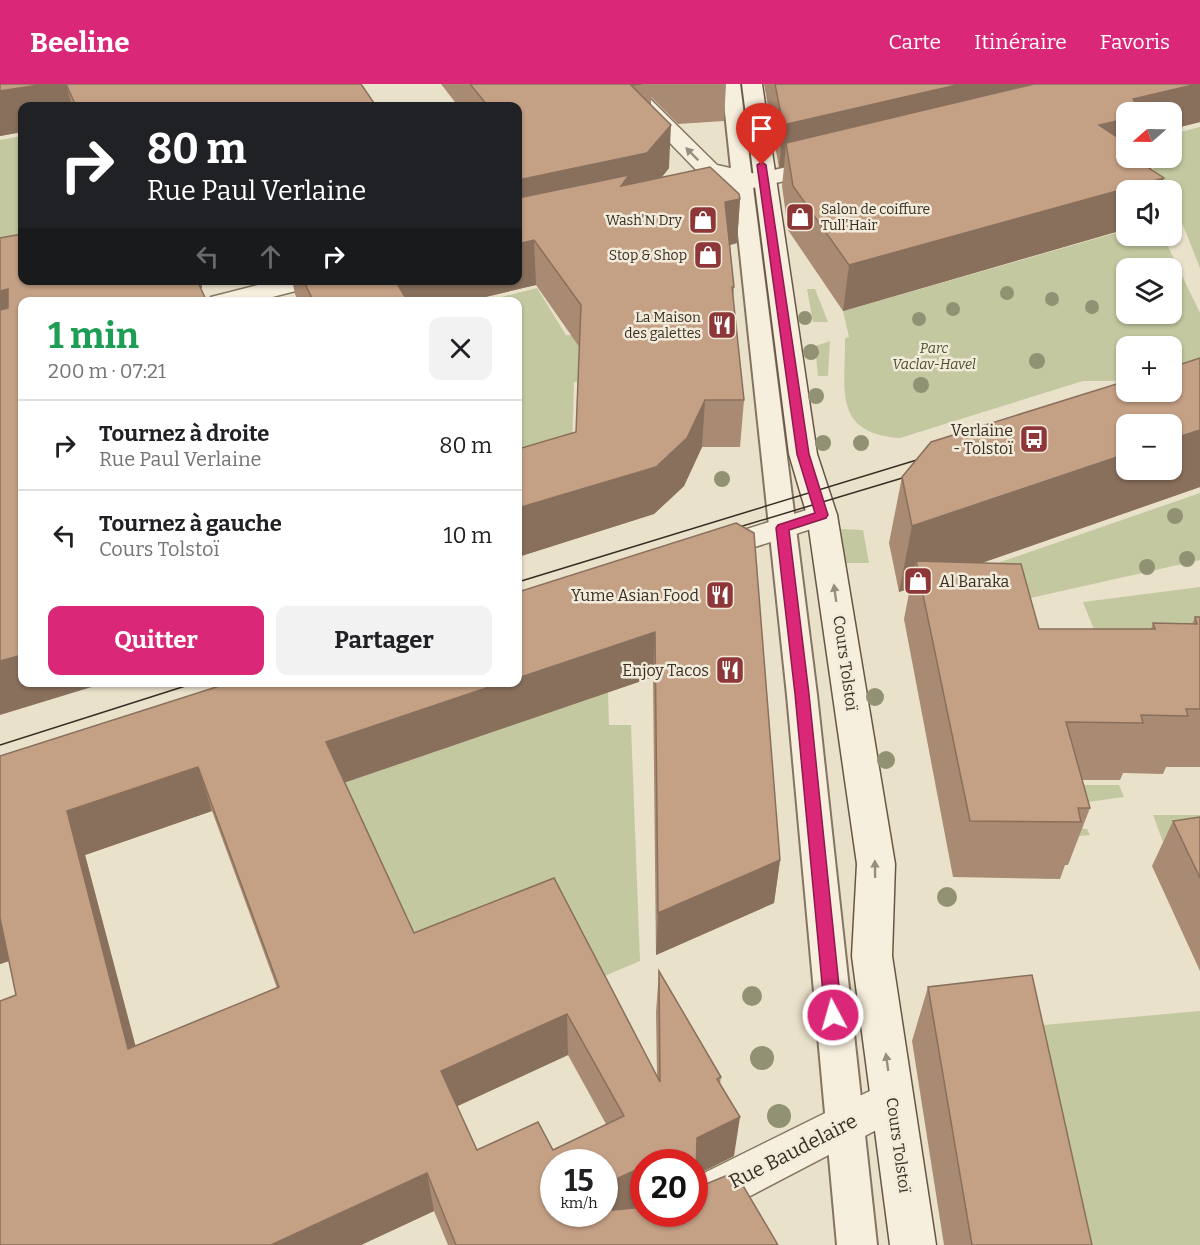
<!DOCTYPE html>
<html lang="fr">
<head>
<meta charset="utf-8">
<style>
  body { margin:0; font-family:Bitter,serif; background:#f2f2f2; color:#202124; height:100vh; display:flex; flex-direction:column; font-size:22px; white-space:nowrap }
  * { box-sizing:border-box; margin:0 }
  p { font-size:20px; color:#757577 }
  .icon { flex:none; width:33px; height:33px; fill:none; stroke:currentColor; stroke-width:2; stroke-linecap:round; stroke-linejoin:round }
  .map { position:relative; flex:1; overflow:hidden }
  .sheet { position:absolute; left:18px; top:213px; width:504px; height:390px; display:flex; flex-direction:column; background:#fff; border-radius:12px; box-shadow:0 2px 4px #0004 }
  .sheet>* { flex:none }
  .guide { position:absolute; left:18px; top:18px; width:504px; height:183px; border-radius:12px; box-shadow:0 2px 4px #0004; background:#202124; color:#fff; overflow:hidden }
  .needle { width:39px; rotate:250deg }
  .buttons { position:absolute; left:1116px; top:18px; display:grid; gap:12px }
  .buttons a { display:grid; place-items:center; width:66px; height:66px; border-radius:12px; background:#fff; box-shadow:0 2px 4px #0004; font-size:30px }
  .speed { position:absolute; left:540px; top:1065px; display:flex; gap:12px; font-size:30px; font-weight:700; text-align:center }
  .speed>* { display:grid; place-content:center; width:78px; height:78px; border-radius:50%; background:#fff; box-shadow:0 2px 4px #0004; line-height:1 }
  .speed small { font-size:15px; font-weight:400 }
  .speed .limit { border:9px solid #d22; background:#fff; color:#111 }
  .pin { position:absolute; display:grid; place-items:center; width:51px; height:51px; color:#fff; margin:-62px -26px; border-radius:50% 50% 50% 0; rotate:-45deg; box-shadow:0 0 6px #0007 }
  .pin .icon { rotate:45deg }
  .me { position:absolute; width:66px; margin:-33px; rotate:354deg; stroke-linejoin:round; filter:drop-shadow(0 0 4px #0008) }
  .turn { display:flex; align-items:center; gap:21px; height:126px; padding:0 30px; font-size:27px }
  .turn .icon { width:78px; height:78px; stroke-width:2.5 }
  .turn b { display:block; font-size:42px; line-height:51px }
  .lanes { display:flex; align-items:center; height:57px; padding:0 30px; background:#0003; justify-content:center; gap:30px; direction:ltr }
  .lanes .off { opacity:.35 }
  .round { display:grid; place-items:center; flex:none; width:63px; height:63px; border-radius:12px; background:#f2f2f2 }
  .headline { display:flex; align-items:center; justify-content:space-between; height:102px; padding:0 30px }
  h1 { font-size:36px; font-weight:700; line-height:45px; color:#1e9e55 }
  .cta { display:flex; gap:12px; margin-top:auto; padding:12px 30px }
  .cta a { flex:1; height:69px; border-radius:12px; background:#db2777; color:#fff; font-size:24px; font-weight:700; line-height:69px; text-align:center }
  .cta a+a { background:#f2f2f2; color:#202124 }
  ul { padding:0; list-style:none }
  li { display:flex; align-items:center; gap:18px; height:90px; padding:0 30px; border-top:2px solid #e0e0e0 }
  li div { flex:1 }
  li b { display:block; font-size:22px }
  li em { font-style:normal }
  header { display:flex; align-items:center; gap:36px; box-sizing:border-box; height:84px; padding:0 30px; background:#db2777; color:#fff }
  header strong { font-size:28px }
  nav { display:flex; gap:33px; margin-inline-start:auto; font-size:21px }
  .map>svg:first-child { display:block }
  .green { fill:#c3c8a0; fill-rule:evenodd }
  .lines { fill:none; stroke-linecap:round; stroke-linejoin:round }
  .service-casing { stroke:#857461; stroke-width:4 }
  .minor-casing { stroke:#857461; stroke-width:3 }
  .secondary-casing { stroke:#675644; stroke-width:3 }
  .service { fill:#f6efde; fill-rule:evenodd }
  .minor { fill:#f6efde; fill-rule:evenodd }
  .secondary { fill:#f6efde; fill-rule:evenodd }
  .tram { stroke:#382d23; stroke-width:1.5 }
  .tree { fill:#919273 }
  .wall { fill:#a98a72; fill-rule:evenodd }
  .shaded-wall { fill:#89705d }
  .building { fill:#c4a085; stroke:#89705d; stroke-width:1.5; fill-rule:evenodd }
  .oneway { fill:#978e80 }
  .route { fill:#db2777; stroke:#8e194d; stroke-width:1.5 }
  .labels { text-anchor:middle; stroke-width:5; stroke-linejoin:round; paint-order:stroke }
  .far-poi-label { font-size:14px; fill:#382d23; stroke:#f3ebda; text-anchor:end }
  .far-park-label { font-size:14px; font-style:italic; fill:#48522b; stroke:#f3ebda }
  .poi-label { font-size:16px; fill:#382d23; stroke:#f3ebda; text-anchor:end }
  .street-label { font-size:16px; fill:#382d23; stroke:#f3ebda }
  .near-street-label { font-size:20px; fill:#382d23; stroke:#f3ebda }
</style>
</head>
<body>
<header>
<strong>Beeline</strong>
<nav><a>Carte</a><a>Itinéraire</a><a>Favoris</a></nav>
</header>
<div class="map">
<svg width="1200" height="1161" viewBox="0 0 1200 1161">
  <rect width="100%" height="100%" fill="#eae1cb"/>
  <g class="green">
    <path d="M1200 43V184L1185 146 1172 119V106H1165L1148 74H1172V50Z"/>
    <path d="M22 52V193L0 198V56Z"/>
    <path d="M1126 146V152H1163L1200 229V282L1172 289V262H1126V297H1083L900 354C831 349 846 304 845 254L849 253 843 227ZM1126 184H1172V230H1126Z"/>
    <path d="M537 204 566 251 588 252 589 297 574 298 572 365 518 407V218H482Z"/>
    <path d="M815 205 828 238H813L807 205Z"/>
    <path d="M830 257 828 292H818L815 262Z"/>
    <path d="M1200 409V476L1004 520 992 481Z"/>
    <path d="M841 445 863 446 869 479H846Z"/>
    <path d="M1200 503V540L1096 551 1083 518Z"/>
    <path d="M608 608 609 641H631L640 877 588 899 421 891 335 702Z"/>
    <path d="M1051 701H1119L1124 713 1066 721 1074 744 1087 745 1090 751 1070 753Z"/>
    <path d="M1153 731H1200V769L1169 774Z"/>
    <path d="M1200 927V1161H1055L1010 944Z"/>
  </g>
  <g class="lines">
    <g class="service-casing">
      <path id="service" d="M722 0H740L817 611 877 1161H837L787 611Z"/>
    </g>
    <g class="minor-casing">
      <g id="minor">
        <path d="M613 0H635L717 81 756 90 826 74 834 76 837 81 834 86 826 88 689 118 681 116 678 111 681 106 726 96 702 92Z"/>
        <path d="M278 196H322L319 201 253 218H208L211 213Z"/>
        <path d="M822 421 833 424 837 431 833 438 711 477 700 474 696 467 700 460Z"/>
        <path d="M892 996 907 1002 913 1016 907 1030 710 1133 694 1140 678 1133 676 1130H694V1094Z"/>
      </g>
    </g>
    <g class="secondary-casing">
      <path id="secondary" d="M742 0H762L817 370 837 431 895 780 892 872 936 1161H890L852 872 857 780 807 431 789 370Z"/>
    </g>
    <use href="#service" class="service"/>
    <use href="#minor" class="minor"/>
    <use href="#secondary" class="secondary"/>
    <g class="tram">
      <path d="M726 447 919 389"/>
      <path d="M518 498 933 371"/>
      <path d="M0 661 198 598"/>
    </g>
  </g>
  <g class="tree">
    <circle cx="1007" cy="209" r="7"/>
    <circle cx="1052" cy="215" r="7"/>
    <circle cx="1092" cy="223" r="7"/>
    <circle cx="953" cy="225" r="7"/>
    <circle cx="805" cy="234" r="7"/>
    <circle cx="919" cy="235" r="7"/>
    <circle cx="811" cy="268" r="8"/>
    <circle cx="1037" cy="277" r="8"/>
    <circle cx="921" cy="301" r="8"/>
    <circle cx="816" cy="312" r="8"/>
    <circle cx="823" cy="359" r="8"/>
    <circle cx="861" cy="359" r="8"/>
    <circle cx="722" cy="395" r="8"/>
    <circle cx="1175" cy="432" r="8"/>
    <circle cx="1187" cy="475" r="8"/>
    <circle cx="1147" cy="483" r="8"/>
    <circle cx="875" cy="613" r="9"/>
    <circle cx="886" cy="676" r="9"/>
    <circle cx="947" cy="813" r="10"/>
    <circle cx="752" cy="912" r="10"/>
    <circle cx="762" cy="974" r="12"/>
    <circle cx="779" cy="1032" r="12"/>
  </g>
  <g class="wall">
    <path d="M0 0H361L376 22H22V48L0 52Z"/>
    <path d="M441 0H726L724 37 678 40 651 13V21L669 84 662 93 740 115 737 159 730 161 734 203 733 215 744 316 740 363H702L684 402 654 430 518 473V365L576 348 580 264 536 201 464 218H298L295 210 292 196H518V22H458Z"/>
    <path d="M764 0H1200V38L1172 45V28H1126V74L1153 75 1150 85 1126 106V145L843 227 788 146 782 102 784 83 779 84Z"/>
    <path d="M1200 274V403L982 479 1039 545H1151L1153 539 1192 540 1195 533H1200V683H1166L1163 690 1123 689 1120 696H1082L1090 724 1068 781H1065L1060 795 953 793 904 535 910 504 899 508 889 459 902 393Z"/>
    <path d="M736 439 780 776 774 819 656 871 653 593 345 698 414 849 554 794 657 992 656 928 659 887 721 993 720 1000 734 1072 696 1091 694 1102V1078H644V1119L632 1124 778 1161H448L434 1127 361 1161H0L16 911 9 877 0 880V672L518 598ZM212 727 277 904 135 962 85 771ZM568 971 606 1040 553 1066H477L457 1022Z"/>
    <path d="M1200 733V887L1152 782 1173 737Z"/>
    <path d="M928 903 1092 1161H944L912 957Z"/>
  </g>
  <g class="shaded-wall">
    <path d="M45 0H66L72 22H22V48L0 52V7Z"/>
    <path d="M961 0H1129L786 59 784 83 779 84 783 41Z"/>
    <path d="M1197 0H1200V38L1172 45V28H1129L1133 15Z"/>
    <path d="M1126 35V74L1099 41Z"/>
    <path d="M671 41 669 84 646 113 518 141V96Z"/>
    <path d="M1153 75 1146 98 1164 94 1160 106H1126V145L843 227 849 181 1140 78Z"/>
    <path d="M740 115 737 159 722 163 725 118Z"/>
    <path d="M534 156 536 201 464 218H393L391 196H518V160Z"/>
    <path d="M189 196H201L202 204 191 206Z"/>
    <path d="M8 205 22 249 0 256V207Z"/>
    <path d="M705 316 702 363 684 402 654 430 518 473V424Z"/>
    <path d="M1200 346V403L921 500 916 477 910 504 899 508 912 442 1126 370V386H1172V355Z"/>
    <path d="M655 548 653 593 335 702 326 658 504 598H518V594Z"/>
    <path d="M22 571V598H108L0 631V577Z"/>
    <path d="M198 683 212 727 85 771 147 1005 128 965 67 727Z"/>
    <path d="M780 776 774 819 656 871 658 829Z"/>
    <path d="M0 832 21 873 0 880Z"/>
    <path d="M567 930 568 971 447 1027 441 987Z"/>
    <path d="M740 1033 734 1072 696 1091 697 1054Z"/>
    <path d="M644 1082 643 1119 594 1143 604 1130V1101Z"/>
    <path d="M427 1089 434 1127 361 1161H271Z"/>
  </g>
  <g class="building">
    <path d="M0 0H45L0 7Z"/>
    <path d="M66 0H361L376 22H76Z"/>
    <path d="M470 0H642L631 1 671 41 647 69 518 96V22H488Z"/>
    <path d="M775 0H961L783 41Z"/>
    <path d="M1034 0H1197L1133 15 1141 28H1126V35L1099 41 1126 59V74H1151L1153 75 1140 78 1164 94 849 181 793 102 786 59Z"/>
    <path d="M710 83 739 110 740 115 725 118 734 203H732L744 316H705L687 354 656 383 518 424V365L576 348 581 221 534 156 518 160V114L629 91 621 102Z"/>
    <path d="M22 150V196H197L207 218H22V571L0 577V226L8 224V205L0 207V154Z"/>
    <path d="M303 196H395L408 218H314Z"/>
    <path d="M1200 274V346L1172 355V340H1126V370L912 442 902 393 931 358 1126 297V308H1172V283Z"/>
    <path d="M736 439 754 449 780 776 658 829 655 548 518 594V508Z"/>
    <path d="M916 477 1021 480 1039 545H1155L1153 539 1197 540 1195 533H1200V625H1186L1188 632 1141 631 1143 639 1066 638 1090 724H1078L1081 738 970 737Z"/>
    <path d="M232 598H504L326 658 414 849 554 794 660 998 659 887 721 993 717 995 740 1033 697 1054 696 1090H694V1078H644V1082L604 1101V1078H554V1130H604V1126H614L644 1123V1130H694V1105L735 1088 778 1161H456L427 1089 271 1161H0V917L16 911 0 834V672ZM198 683 279 903 128 965 67 727ZM567 930 624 1032 553 1066 538 1038 477 1066 441 987Z"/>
    <path d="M1200 733V794L1173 737Z"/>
    <path d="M1032 891 1092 1161H972L928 903Z"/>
  </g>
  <defs><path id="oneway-solid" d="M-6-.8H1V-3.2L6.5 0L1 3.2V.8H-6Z" transform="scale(1.5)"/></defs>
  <g class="oneway">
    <use href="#oneway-solid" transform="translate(692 70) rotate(-135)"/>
    <use href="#oneway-solid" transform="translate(835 509) rotate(-98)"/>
    <use href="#oneway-solid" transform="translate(875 785) rotate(-91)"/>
    <use href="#oneway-solid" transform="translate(887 978) rotate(-98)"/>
  </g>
  <path class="route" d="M762 78 766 81 809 370 828 431 826 434 789 446 809 610 842 931 839 936 833 938 827 936 825 931 795 610 776 444 778 441 815 429 797 370 757 81Z"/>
  <defs>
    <g id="shop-square" transform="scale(1.5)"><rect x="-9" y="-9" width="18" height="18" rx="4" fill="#8e3738" stroke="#f3ebda"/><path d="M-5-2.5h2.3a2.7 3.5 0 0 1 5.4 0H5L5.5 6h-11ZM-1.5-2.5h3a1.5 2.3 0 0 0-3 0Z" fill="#fff"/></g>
    <g id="restaurant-square" transform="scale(1.5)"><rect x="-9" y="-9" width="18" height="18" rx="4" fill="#8e3738" stroke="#f3ebda"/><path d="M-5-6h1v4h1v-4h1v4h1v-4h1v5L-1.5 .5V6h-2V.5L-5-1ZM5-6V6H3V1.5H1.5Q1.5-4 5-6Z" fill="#fff"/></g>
    <g id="bus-square" transform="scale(1.5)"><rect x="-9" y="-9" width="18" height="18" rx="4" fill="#8e3738" stroke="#f3ebda"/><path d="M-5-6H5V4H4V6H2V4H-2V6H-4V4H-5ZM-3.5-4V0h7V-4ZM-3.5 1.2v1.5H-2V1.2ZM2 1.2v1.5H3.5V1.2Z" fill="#fff"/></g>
  </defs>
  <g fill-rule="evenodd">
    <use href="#shop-square" x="800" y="133"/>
    <use href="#shop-square" x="703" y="136"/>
    <use href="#shop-square" x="708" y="171"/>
    <use href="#restaurant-square" x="722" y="241"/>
    <use href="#bus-square" x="1034" y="355"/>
    <use href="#shop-square" x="918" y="497"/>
    <use href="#restaurant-square" x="720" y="511"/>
    <use href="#restaurant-square" x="730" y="586"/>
  </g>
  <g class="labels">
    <g class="far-poi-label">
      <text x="821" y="130" text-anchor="start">Salon de coiffure<tspan x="821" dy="16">Tull'Hair</tspan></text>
      <text x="682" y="141">Wash'N Dry</text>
      <text x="687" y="176">Stop &amp; Shop</text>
      <text x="701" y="238">La Maison<tspan x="701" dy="16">des galettes</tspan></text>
    </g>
    <g class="far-park-label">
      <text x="934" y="269">Parc<tspan x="934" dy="16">Vaclav-Havel</tspan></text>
    </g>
    <g class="poi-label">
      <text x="1013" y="352">Verlaine<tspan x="1013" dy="18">- Tolstoï</tspan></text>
      <text x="939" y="503" text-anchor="start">Al Baraka</text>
      <text x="699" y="517">Yume Asian Food</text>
      <text x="709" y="592">Enjoy Tacos</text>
    </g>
    <g class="street-label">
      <text transform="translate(846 579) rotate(82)" y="6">Cours Tolstoï</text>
      <text transform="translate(899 1061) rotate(82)" y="6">Cours Tolstoï</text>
    </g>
    <g class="near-street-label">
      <text transform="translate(793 1067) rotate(-27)" y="7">Rue Baudelaire</text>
    </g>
  </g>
</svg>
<div class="buttons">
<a><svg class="needle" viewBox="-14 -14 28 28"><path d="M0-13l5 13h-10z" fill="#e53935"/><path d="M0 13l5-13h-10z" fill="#757577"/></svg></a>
<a><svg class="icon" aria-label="sound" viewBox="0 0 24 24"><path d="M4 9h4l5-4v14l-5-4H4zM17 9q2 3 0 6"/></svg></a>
<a><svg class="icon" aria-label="layers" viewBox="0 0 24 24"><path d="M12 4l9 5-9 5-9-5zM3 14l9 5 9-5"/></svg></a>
<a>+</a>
<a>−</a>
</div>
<div class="speed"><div>15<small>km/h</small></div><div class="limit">20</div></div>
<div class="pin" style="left:762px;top:81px;background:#d93025"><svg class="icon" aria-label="arrive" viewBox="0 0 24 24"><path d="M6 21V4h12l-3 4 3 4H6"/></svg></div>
<svg class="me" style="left:833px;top:931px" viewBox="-20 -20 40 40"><circle r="17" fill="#db2777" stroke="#fff" stroke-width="3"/><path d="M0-11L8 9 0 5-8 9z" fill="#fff"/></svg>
<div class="guide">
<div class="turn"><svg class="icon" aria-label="right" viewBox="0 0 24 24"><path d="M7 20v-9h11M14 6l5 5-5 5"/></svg><div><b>80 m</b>Rue Paul Verlaine</div></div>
<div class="lanes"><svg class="icon off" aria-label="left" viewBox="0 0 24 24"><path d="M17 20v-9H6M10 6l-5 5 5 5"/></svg><svg class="icon off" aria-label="ahead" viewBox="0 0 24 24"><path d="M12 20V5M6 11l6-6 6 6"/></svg><svg class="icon" aria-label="right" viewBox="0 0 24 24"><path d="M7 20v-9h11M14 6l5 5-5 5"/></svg></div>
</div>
<section class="sheet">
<div class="headline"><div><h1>1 min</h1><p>200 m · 07:21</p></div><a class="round"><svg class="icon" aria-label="close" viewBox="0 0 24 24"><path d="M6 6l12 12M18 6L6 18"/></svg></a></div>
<ul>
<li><svg class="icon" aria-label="right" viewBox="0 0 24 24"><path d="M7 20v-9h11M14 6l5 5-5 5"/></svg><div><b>Tournez à droite</b><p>Rue Paul Verlaine</p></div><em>80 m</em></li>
<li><svg class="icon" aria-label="left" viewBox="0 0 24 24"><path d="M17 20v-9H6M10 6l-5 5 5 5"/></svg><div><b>Tournez à gauche</b><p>Cours Tolstoï</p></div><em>10 m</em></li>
</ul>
<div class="cta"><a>Quitter</a><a>Partager</a></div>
</section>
</div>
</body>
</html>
